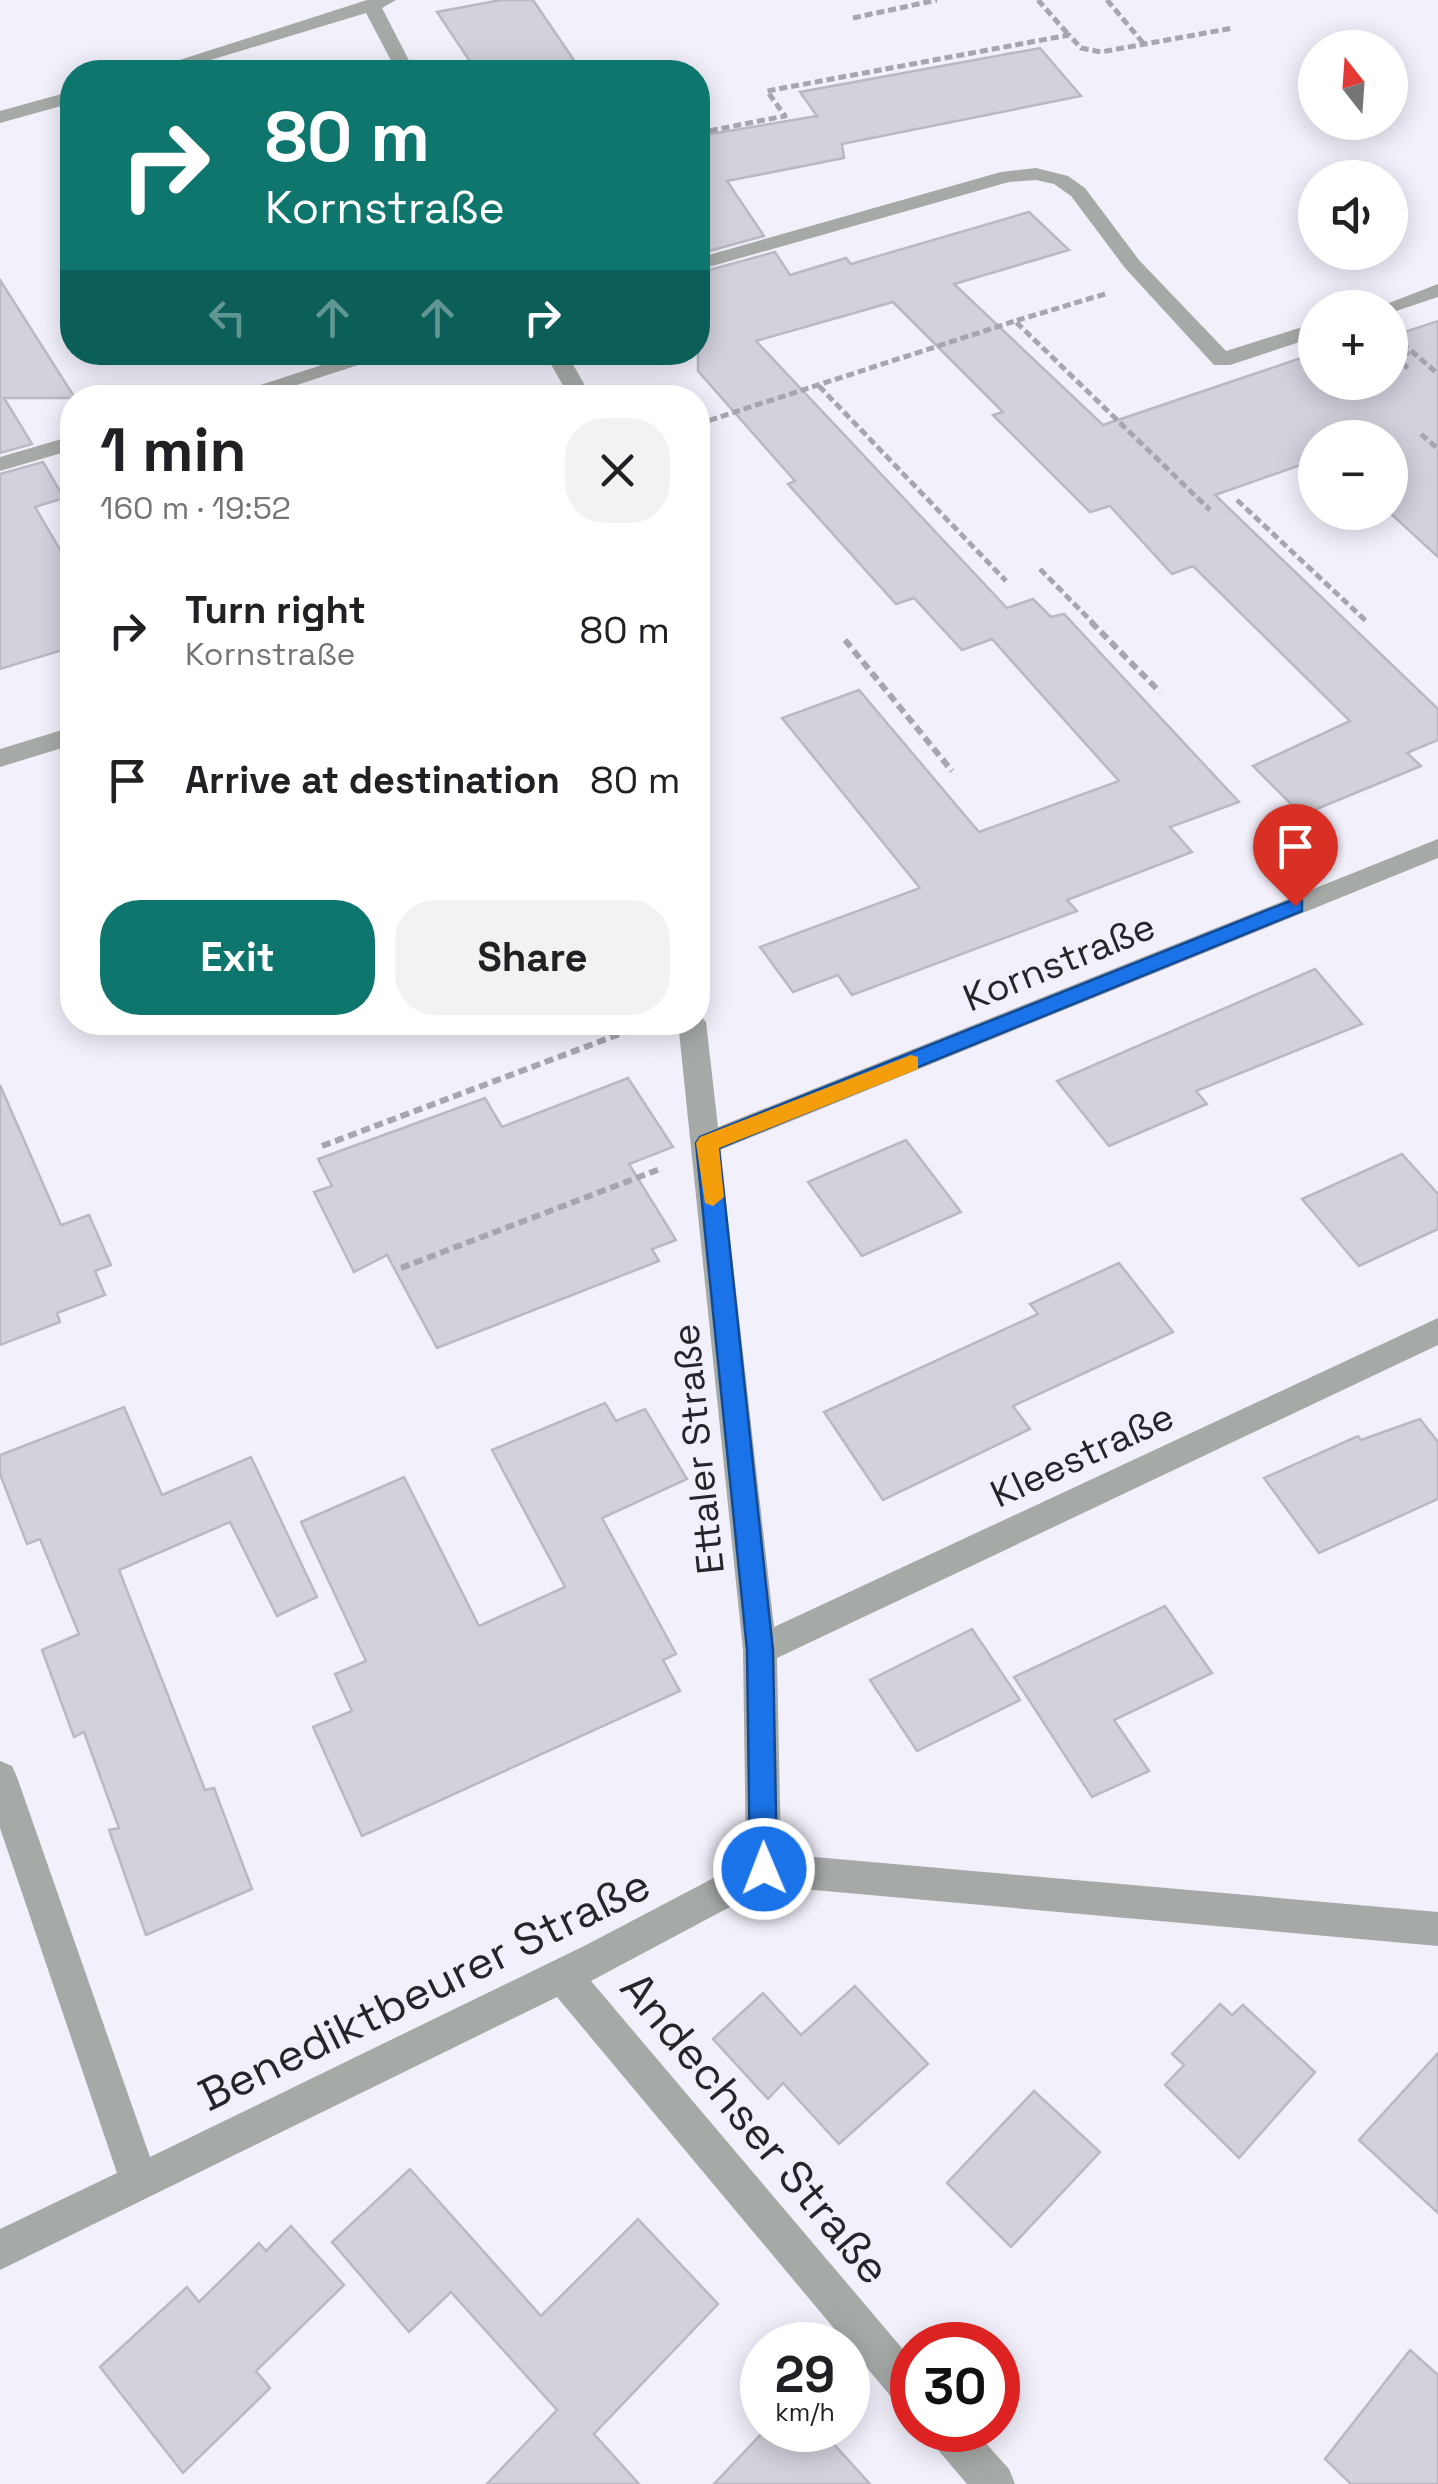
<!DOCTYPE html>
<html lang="en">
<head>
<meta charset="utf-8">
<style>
  body { margin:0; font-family:"Space Grotesk",sans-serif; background:#f2f2f2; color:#202124; height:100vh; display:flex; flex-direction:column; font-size:38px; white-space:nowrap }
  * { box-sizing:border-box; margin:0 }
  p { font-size:32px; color:#757577 }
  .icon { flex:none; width:55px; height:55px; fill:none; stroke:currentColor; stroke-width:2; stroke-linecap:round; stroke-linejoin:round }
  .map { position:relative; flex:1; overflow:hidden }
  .drawer { position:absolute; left:60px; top:385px; width:650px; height:650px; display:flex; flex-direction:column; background:#fff; border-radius:40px; box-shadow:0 5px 25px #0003 }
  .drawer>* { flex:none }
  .top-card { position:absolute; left:60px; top:60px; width:650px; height:305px; border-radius:40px; box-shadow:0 5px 25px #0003; background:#0f766e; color:#fff; overflow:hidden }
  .needle { width:65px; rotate:343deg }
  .controls { position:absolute; left:1298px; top:30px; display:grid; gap:20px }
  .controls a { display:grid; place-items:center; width:110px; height:110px; border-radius:50%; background:#fff; box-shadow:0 5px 25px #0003; font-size:50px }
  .speed { position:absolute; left:740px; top:2322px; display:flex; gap:20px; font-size:50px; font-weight:700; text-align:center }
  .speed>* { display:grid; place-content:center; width:130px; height:130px; border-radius:50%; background:#fff; box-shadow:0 5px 25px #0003; line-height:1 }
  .speed small { font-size:25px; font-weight:400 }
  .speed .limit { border:15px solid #d22; background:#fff; color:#111 }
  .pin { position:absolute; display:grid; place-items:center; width:85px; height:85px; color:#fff; margin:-102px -42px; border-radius:50% 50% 50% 0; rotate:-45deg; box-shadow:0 0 10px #0007 }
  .pin .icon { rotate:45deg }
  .me { position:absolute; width:110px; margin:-55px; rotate:359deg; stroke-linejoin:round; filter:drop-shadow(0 0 8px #0008) }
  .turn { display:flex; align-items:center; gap:35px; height:210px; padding:0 40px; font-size:45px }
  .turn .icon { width:130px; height:130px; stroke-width:2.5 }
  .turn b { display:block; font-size:70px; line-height:85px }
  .lanes { display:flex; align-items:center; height:95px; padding:0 40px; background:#0003; justify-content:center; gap:50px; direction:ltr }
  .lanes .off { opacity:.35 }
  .round { display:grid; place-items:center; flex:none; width:105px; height:105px; border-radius:40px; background:#f2f2f2 }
  .head { display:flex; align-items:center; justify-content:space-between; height:170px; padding:0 40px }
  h1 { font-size:60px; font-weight:600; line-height:75px }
  .primary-button { display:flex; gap:20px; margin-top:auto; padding:20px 40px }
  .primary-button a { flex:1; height:115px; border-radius:40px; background:#0f766e; color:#fff; font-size:40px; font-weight:600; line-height:115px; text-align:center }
  .primary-button a+a { background:#f2f2f2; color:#202124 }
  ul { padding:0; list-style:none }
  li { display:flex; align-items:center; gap:30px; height:150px; padding:0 40px }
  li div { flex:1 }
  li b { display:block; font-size:38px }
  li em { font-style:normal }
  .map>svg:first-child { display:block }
  .building { fill:#d2d1dc; stroke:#bab9c3; stroke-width:2.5 }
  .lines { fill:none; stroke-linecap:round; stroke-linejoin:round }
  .path-far1 { stroke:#a7a5ae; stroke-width:5; stroke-dasharray:8 4; stroke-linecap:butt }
  .path { stroke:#a7a5ae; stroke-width:6; stroke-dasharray:9 5; stroke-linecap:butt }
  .minor { fill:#a6aaa7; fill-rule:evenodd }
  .route { fill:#1a73e8; stroke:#114b97; stroke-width:2.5 }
  .slow { fill:#f59e0b }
  .labels { text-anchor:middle; stroke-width:10; stroke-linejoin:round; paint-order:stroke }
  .street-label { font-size:38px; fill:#262529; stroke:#f2f0fb }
  .near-street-label { font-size:45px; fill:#262529; stroke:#f2f0fb }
</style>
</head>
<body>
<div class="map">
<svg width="1438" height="2484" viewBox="0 0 1438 2484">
  <rect width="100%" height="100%" fill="#f2f0fb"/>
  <g class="building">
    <path d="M501 0H533L582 72H477L437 12Z"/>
    <path d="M1040 48 1081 96 842 144 844 158 727 181 764 236 698 254V136L817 116 800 92Z"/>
    <path d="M1029 212 1069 250 954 284 1103 425 1313 354 1308 350 1315 347V382H1390V337L1438 321V557L1389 512 1390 438H1315V460L1215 495 1438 709V740L1407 753 1421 766 1302 815 1253 766 1350 721 1193 566 1172 574 1110 506 1090 512 993 415 1003 412 893 302 756 341 1007 608 1033 599 1051 617 1064 614 1239 802 1170 827 1192 852 1067 900 1077 911 852 995 838 975 793 992 760 947 920 888 782 718 859 690 979 832 1119 781 992 639 962 650 914 598 896 604 788 484 795 481 698 371V273L775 252 790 275 846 258 851 264Z"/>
    <path d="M0 280 75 398H4L32 444 0 453Z"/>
    <path d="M43 462 64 498 35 507 72 570V647L0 669V474Z"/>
    <path d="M1315 969 1362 1024 1196 1091 1207 1104 1109 1146 1057 1081Z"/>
    <path d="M628 1078 673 1147 629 1164 676 1240 652 1249 659 1261 437 1348 387 1255 354 1272 314 1192 332 1186 318 1159 485 1098 502 1127Z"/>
    <path d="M0 1085 61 1225 89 1215 111 1265 95 1271 105 1295 57 1313 60 1322 0 1345Z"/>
    <path d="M906 1140 961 1212 862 1256 808 1182Z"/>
    <path d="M1402 1154 1438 1194V1229L1359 1266 1302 1199Z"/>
    <path d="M1119 1263 1173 1332 1013 1406 1030 1429 883 1500 824 1412 1038 1314 1030 1304Z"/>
    <path d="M605 1403 616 1421 645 1409 687 1479 602 1518 676 1654 663 1660 680 1691 362 1836 313 1727 352 1711 335 1674 366 1661 301 1522 404 1477 479 1626 565 1587 492 1450Z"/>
    <path d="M124 1407 162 1495 251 1457 317 1597 277 1616 230 1522 119 1570 205 1790 214 1788 252 1889 146 1935 109 1830 119 1828 84 1732 74 1737 42 1650 79 1634 40 1539 27 1544 0 1474V1455Z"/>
    <path d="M1420 1419 1438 1442V1499L1319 1553 1264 1478 1358 1436 1361 1440Z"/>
    <path d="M1165 1606 1212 1673 1114 1720 1149 1771 1092 1797 1014 1677Z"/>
    <path d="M972 1629 1020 1700 917 1751 870 1680Z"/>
    <path d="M855 1986 928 2064 839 2144 783 2083 768 2099 713 2039 763 1993 801 2035Z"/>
    <path d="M1220 2004 1232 2015 1243 2005 1315 2072 1239 2158 1165 2085 1184 2065 1172 2054Z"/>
    <path d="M1438 2053V2213L1359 2140Z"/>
    <path d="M1034 2091 1100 2152 1011 2247 947 2183Z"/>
    <path d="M410 2169 541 2316 638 2219 718 2304 594 2434 639 2484H487L557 2410 451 2292 409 2332 332 2242Z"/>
    <path d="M291 2226 344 2285 256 2371 270 2388 183 2473 100 2367 187 2287 199 2302 259 2243 266 2251Z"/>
    <path d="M1410 2350 1438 2375V2484H1351L1325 2459Z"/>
    <path d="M765 2430H821L870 2484H714Z"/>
  </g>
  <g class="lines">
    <g class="path-far1">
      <path d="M1038 0 1068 34"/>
      <path d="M1107 0 1144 44"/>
      <path d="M853 18 937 0"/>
      <path d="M698 133 785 116 767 91 1069 35 1081 48 1101 52 1233 28"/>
      <path d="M1105 294 1015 321 1210 510"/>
      <path d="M1402 343 1438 374"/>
      <path d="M1408 368 1395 357 1411 352"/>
      <path d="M819 386 1006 581"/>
      <path d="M698 424 1015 321"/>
      <path d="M1421 434 1438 449"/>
      <path d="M1237 500 1366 621"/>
      <path d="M1040 569 1094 624"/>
    </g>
    <g class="path">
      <path d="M1091 622 1160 692"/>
      <path d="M845 640 952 771"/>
      <path d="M322 1146 649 1023"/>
      <path d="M401 1268 660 1169"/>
    </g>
    <g class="minor">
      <path d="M367 0H396L382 8 415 72H397L366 13 171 72H142Z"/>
      <path d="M72 91V103L0 123V111Z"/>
      <path d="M1036 168 1068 176 1085 188 1139 260 1226 351 1315 323V337L1230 365H1214L1125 268 1071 196 1054 184 1036 180 1009 182 698 270V258L1001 172Z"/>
      <path d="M1438 284V297L1390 313V308H1376Z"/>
      <path d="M362 352H398L257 398H220Z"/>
      <path d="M544 352H566L592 398H570Z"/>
      <path d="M72 436V450L0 471V457Z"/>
      <path d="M72 727V745L0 767V749Z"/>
      <path d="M1438 839V858L720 1150 774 1627 1438 1318V1345L777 1658 781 1854 1438 1912V1946L769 1886 591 1981 912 2360V2411L898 2405 557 1997 0 2270V2229L117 2173 0 1828V1761L12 1766 17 1777 150 2157 586 1945 746 1861 743 1650 678 1022H698V1013L706 1022 718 1127Z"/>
      <path d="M927 2430H974L1009 2469 1015 2484H967L933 2444Z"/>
    </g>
  </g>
  <path class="route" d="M1295 899 1302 901V911L719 1148 773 1650 777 1869 773 1878 764 1882 754 1878 750 1869 747 1650 696 1143 700 1137Z"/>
  <path class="slow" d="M911 1055 918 1057V1069L719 1148 724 1197 713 1206 705 1203 696 1143 700 1137Z"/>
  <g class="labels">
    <g class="street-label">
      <text transform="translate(1059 962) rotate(-22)" y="13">Kornstraße</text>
      <text transform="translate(698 1449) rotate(-96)" y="13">Ettaler Straße</text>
      <text transform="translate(1082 1455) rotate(-25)" y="13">Kleestraße</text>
    </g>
    <g class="near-street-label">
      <text transform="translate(424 1989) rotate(-26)" y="16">Benediktbeurer Straße</text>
      <text transform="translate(756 2128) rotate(50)" y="16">Andechser Straße</text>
    </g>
  </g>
</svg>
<div class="controls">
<a><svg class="needle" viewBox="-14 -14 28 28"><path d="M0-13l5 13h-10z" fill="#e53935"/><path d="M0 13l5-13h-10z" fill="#757577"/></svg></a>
<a><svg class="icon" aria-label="sound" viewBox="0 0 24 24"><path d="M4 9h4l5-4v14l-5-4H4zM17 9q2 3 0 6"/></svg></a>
<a>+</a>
<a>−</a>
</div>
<div class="speed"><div>29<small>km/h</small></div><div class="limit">30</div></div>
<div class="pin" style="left:1295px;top:906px;background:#d93025"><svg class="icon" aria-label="arrive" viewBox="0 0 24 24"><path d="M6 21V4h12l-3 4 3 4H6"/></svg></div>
<svg class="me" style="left:764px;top:1869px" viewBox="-20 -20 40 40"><circle r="17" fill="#1a73e8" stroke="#fff" stroke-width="3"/><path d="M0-11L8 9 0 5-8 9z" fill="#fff"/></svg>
<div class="top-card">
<div class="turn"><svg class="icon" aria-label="right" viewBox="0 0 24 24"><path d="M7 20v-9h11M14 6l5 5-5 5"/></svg><div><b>80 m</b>Kornstraße</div></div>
<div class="lanes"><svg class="icon off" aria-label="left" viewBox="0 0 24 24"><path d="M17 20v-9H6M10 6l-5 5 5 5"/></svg><svg class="icon off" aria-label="ahead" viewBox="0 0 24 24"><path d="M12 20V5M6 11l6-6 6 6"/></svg><svg class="icon off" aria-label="ahead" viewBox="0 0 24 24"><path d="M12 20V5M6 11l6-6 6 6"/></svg><svg class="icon" aria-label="right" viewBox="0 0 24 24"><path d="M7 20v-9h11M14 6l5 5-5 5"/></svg></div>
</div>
<section class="drawer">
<div class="head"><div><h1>1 min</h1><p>160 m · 19:52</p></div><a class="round"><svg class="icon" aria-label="close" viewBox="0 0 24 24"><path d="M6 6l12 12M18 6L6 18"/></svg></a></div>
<ul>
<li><svg class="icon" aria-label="right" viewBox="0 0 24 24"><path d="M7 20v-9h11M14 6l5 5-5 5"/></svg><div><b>Turn right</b><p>Kornstraße</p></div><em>80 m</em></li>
<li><svg class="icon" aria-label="arrive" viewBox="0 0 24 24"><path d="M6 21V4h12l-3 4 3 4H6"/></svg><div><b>Arrive at destination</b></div><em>80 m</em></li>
</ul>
<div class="primary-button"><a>Exit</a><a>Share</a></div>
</section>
</div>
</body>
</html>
